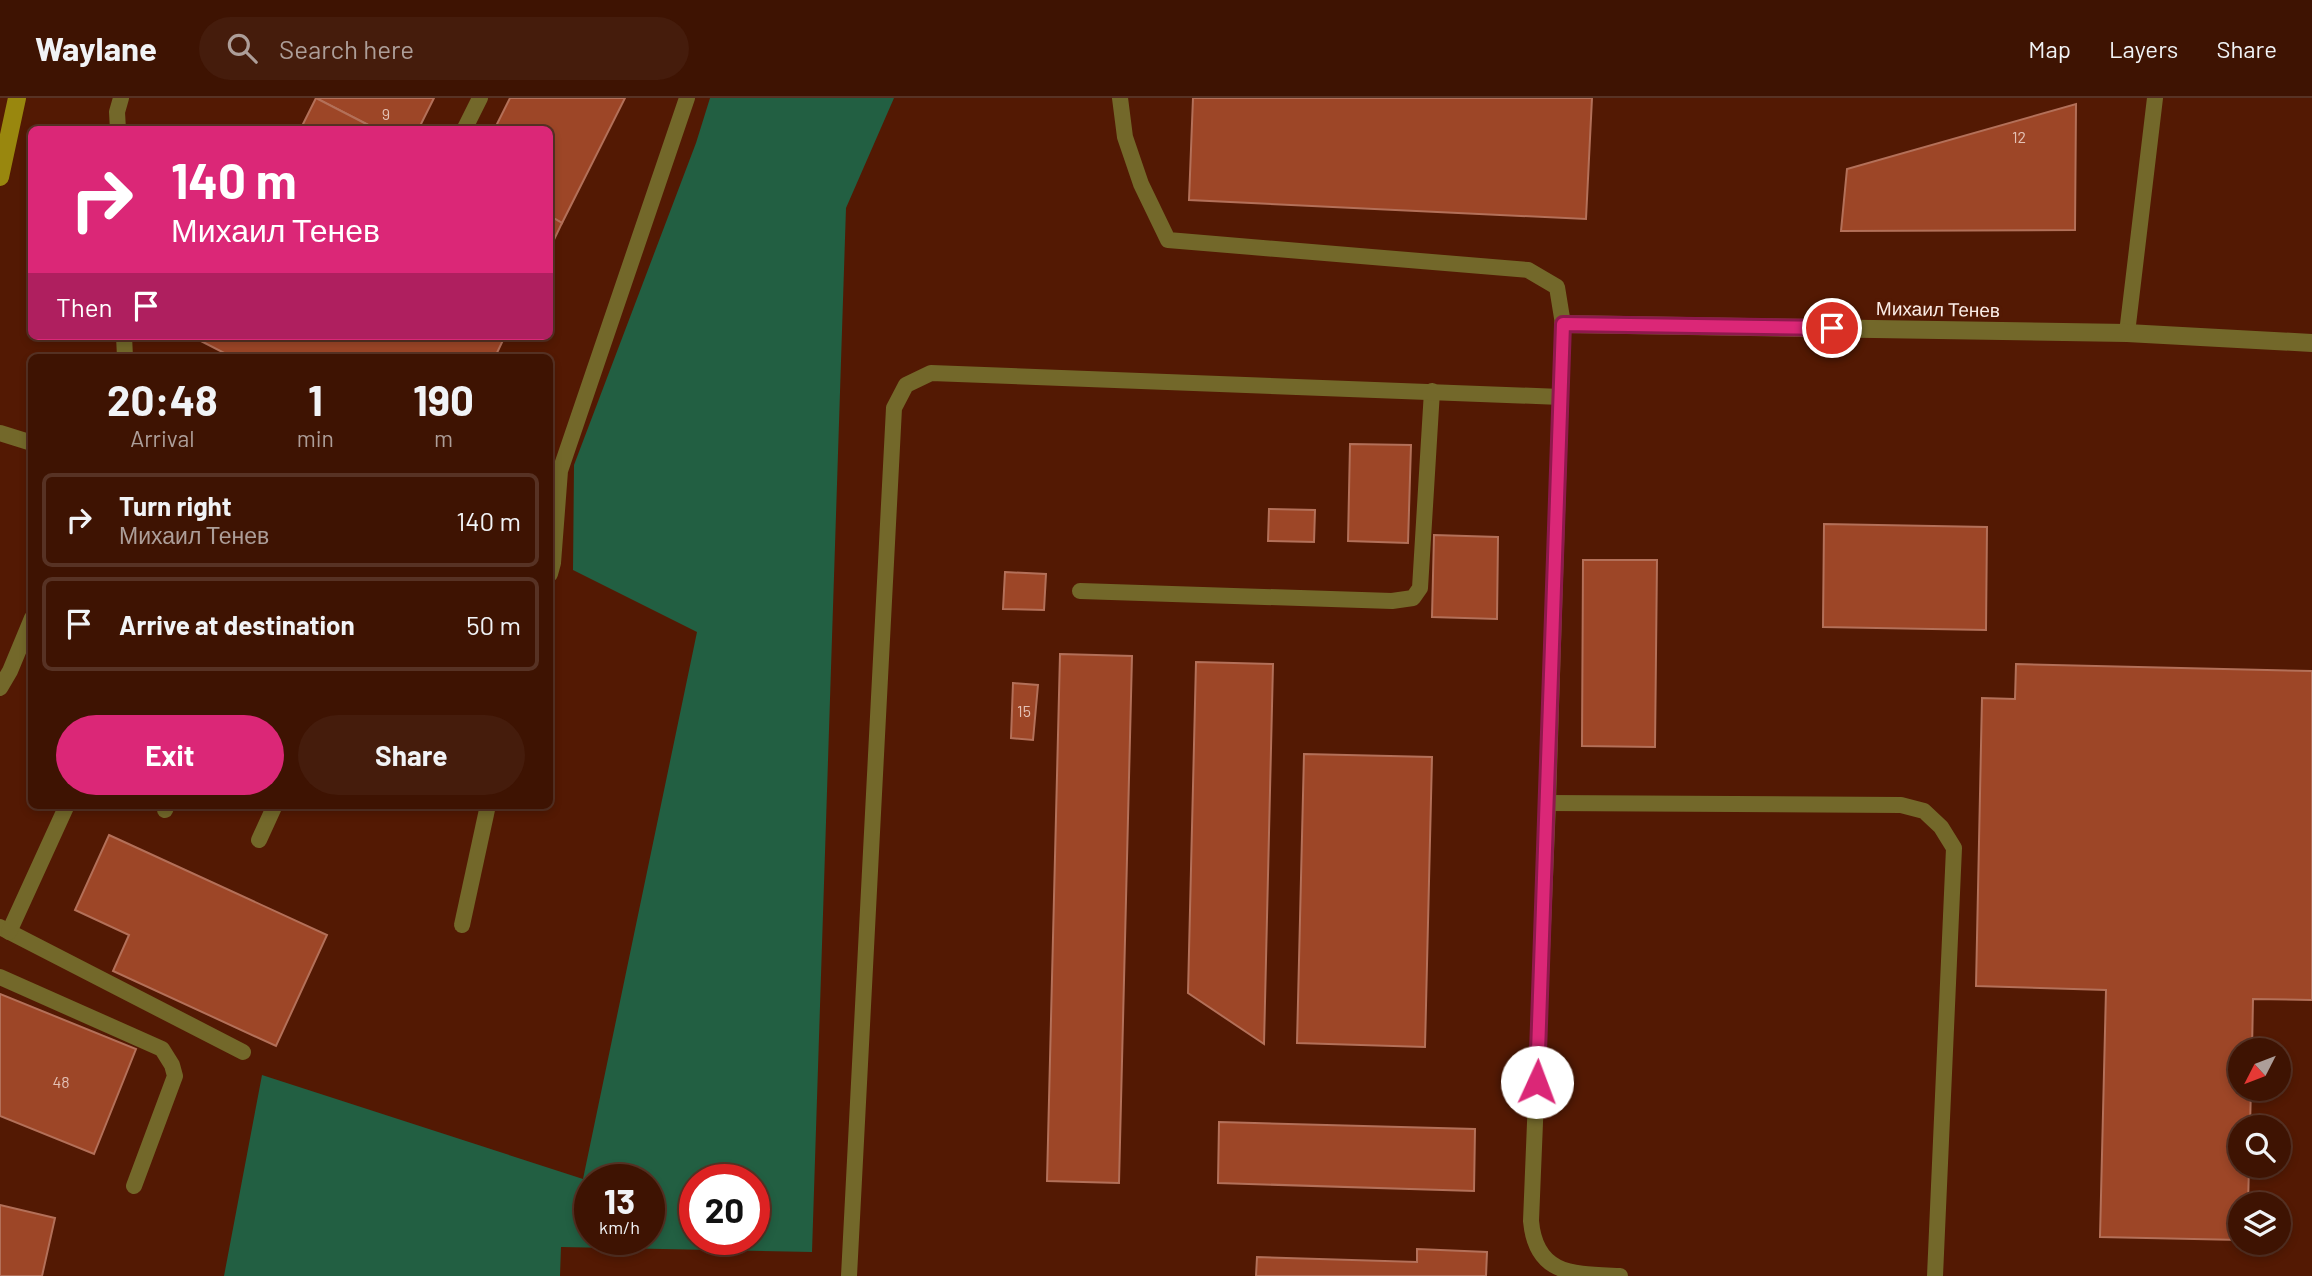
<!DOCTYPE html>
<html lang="en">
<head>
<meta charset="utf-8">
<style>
  body { margin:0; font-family:Barlow,sans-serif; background:#451c0c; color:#f1f3f6; height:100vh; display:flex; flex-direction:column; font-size:26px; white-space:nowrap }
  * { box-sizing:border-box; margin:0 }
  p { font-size:23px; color:#ad9e99 }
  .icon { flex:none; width:38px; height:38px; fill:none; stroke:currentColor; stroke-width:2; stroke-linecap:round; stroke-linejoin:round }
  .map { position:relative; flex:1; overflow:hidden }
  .drawer { position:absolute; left:28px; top:256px; width:525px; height:455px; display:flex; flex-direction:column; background:#3e1302; border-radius:10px; box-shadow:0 4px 10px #0003,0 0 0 2px #573224 }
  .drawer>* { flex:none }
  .banner { position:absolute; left:28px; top:28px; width:525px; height:214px; border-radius:10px; box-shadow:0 4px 10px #0003,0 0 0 2px #573224; background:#db2777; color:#fff; overflow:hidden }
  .needle { width:46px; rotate:228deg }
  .fabs { position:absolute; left:2228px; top:940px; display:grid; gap:14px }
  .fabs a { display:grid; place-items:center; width:63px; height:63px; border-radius:50%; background:#3e1302; box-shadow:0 4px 10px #0003,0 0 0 2px #573224; font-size:35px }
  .speed { position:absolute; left:574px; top:1066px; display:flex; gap:14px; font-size:35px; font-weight:700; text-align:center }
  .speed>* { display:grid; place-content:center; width:91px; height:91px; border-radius:50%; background:#3e1302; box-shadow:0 4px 10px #0003,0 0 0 2px #573224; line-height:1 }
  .speed small { font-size:18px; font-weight:400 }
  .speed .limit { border:10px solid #d22; background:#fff; color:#111 }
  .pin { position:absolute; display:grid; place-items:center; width:60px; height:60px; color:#fff; margin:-30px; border:4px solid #fff; border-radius:50%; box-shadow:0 2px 7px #0007 }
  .me { position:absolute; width:77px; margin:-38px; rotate:2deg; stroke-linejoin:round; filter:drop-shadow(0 0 5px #0008) }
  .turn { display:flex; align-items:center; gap:24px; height:147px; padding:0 28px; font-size:32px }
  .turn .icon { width:91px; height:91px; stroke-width:2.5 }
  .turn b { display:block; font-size:49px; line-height:60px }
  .then { display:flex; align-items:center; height:66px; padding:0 28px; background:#0003; gap:14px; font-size:26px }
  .eta { display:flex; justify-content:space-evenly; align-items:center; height:119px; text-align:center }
  .eta b { font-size:42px; font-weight:700; line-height:49px }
  .primary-button { display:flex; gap:14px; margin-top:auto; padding:14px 28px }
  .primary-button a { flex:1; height:80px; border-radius:42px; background:#db2777; color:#fff; font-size:28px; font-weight:700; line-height:80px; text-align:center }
  .primary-button a+a { background:#451c0c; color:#f1f3f6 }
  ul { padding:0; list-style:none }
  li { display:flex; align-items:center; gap:21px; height:94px; margin:0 14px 10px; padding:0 14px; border:4px solid #573224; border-radius:10px }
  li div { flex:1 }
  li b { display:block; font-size:26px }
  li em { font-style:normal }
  header { display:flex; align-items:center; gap:42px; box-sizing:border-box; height:98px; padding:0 35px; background:#3e1302; border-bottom:2px solid #573224 }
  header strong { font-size:33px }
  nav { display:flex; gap:38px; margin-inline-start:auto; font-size:24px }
  .search { width:490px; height:63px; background:#451c0c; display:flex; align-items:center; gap:18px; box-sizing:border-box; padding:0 24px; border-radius:38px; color:#ad9e99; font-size:26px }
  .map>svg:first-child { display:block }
  .green { fill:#225f42; fill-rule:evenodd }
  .building { fill:#9d4627; stroke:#b37059; stroke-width:2 }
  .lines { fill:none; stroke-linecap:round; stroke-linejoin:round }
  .lane { stroke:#73682a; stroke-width:16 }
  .street { stroke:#73682a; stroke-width:18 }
  .secondary { stroke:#99870e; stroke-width:18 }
  .route-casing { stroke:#8e194d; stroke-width:18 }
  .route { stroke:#db2777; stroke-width:12 }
  .labels { text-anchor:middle; stroke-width:7; stroke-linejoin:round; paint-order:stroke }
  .number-label { font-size:16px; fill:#e4c2b6 }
  .street-label { font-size:19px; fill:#fbece6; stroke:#531903 }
</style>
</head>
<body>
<header>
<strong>Waylane</strong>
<div class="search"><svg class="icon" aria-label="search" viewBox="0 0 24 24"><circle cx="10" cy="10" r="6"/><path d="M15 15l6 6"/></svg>Search here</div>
<nav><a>Map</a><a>Layers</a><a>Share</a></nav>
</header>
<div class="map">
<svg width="2312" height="1178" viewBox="0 0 2312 1178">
  <rect width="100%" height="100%" fill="#531903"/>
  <path class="green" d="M710 0H894L846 110 812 1154 561 1149 560 1178H224L262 977 583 1081 697 534 573 472 574 367 696 45ZM590 1082H649V1141H590ZM695 1082H754V1141H695Z"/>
  <g class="building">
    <path d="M316 0H434L418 32H378Z"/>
    <path d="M316 0 378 32H300Z"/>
    <path d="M510 0H625L562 125 550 118V32H494Z"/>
    <path d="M1193 0H1592L1586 121 1189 102Z"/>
    <path d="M2076 6 2075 132 1841 133 1847 71Z"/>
    <path d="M550 118 562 125 550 150Z"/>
    <path d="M196 238H505L495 259H232L195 240Z"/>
    <path d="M1350 346 1411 347 1408 445 1348 443Z"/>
    <path d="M1269 411 1315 412 1314 444 1268 443Z"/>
    <path d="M1824 426 1987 429 1986 532 1823 529Z"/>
    <path d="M1434 437 1498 439 1497 521 1432 519Z"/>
    <path d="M1583 462H1657L1655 649 1582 648Z"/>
    <path d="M1005 474 1046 476 1044 512 1003 511Z"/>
    <path d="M1060 556 1132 558 1119 1085 1047 1083Z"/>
    <path d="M1196 564 1273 566 1264 946 1188 895Z"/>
    <path d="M2016 566 2312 573V902L2253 901 2252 952H2240V990H2251L2250 1029H2240V1068H2249L2248 1106H2240V1142L2100 1139 2106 892 1976 888 1982 600 2015 601Z"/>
    <path d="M1013 585 1038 587 1033 642 1011 640Z"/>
    <path d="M1304 656 1432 659 1425 949 1297 945Z"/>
    <path d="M109 737 327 837 276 948 113 873 129 837 75 812Z"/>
    <path d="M0 896 136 951 94 1056 0 1018Z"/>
    <path d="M1219 1024 1475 1031 1474 1093 1218 1085Z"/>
    <path d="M0 1107 55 1120 42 1178H0Z"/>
    <path d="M1417 1151 1487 1154 1486 1178H1256L1257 1159 1417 1164Z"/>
  </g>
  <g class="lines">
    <g class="lane">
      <path d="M1120 0 1125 39 1141 86 1168 142 1528 172 1557 189 1563 226 1548 705 1531 1123C1536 1178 1574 1176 1620 1178"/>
      <path d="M118 32 117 14 121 0"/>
      <path d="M464 32 480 0"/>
      <path d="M2127 235 2155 0"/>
      <path d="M124 238 125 259"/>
      <path d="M0 335 32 345"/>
      <path d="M550 476 553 465 560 373 687 0"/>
      <path d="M1080 493 1392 503 1413 500 1420 490 1432 293"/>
      <path d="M0 590 10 573 32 520"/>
      <path d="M1548 705 1901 707 1924 713 1941 729 1954 750 1935 1178"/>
      <path d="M165 712 167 707"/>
      <path d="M259 742 275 707"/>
      <path d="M462 827 488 707"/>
      <path d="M0 829 243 954"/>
      <path d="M9 834 67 707"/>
      <path d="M0 879 162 951 172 967 175 978 134 1088"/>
      <path d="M849 1178 894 310 906 287 931 275 1561 299"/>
    </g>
    <path class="street" d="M1563 226 2127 235 2312 245"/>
    <path class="secondary" d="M0 79 17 0"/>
  </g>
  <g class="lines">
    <g class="route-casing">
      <path id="route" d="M1537 984 1563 226 1832 230"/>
    </g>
    <use href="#route" class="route"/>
  </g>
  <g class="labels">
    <g class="number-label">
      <text x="386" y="22">9</text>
      <text x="2019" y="45">12</text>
      <text x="1024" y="619">15</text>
      <text x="61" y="990">48</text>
    </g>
    <g class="street-label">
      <text transform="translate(1938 211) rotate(1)" y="7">Михаил Тенев</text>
    </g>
  </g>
</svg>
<div class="fabs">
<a><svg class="needle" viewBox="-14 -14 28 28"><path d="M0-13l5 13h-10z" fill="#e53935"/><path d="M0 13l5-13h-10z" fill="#ad9e99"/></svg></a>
<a><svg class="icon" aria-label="search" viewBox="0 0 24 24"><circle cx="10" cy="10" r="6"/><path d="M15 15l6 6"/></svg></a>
<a><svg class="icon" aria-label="layers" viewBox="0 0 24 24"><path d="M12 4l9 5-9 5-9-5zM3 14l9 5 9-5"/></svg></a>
</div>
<div class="speed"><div>13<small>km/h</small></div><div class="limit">20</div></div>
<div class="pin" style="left:1832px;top:230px;background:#d93025"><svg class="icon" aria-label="arrive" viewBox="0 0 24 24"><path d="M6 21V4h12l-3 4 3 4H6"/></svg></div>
<svg class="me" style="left:1537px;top:984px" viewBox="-20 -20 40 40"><circle r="19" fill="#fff"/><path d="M0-13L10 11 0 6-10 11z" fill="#db2777"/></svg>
<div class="banner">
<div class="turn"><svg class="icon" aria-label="right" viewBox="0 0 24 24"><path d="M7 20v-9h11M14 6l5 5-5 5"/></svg><div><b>140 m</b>Михаил Тенев</div></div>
<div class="then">Then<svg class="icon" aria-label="arrive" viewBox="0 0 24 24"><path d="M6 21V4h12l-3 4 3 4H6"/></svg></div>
</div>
<section class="drawer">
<div class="eta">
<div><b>20:48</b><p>Arrival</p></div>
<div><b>1</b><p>min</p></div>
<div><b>190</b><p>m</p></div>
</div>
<ul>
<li><svg class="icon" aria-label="right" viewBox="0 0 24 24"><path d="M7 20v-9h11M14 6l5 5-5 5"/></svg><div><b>Turn right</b><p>Михаил Тенев</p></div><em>140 m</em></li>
<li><svg class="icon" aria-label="arrive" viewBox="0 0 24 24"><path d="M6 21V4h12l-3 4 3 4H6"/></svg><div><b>Arrive at destination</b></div><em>50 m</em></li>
</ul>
<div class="primary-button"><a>Exit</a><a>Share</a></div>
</section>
</div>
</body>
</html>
